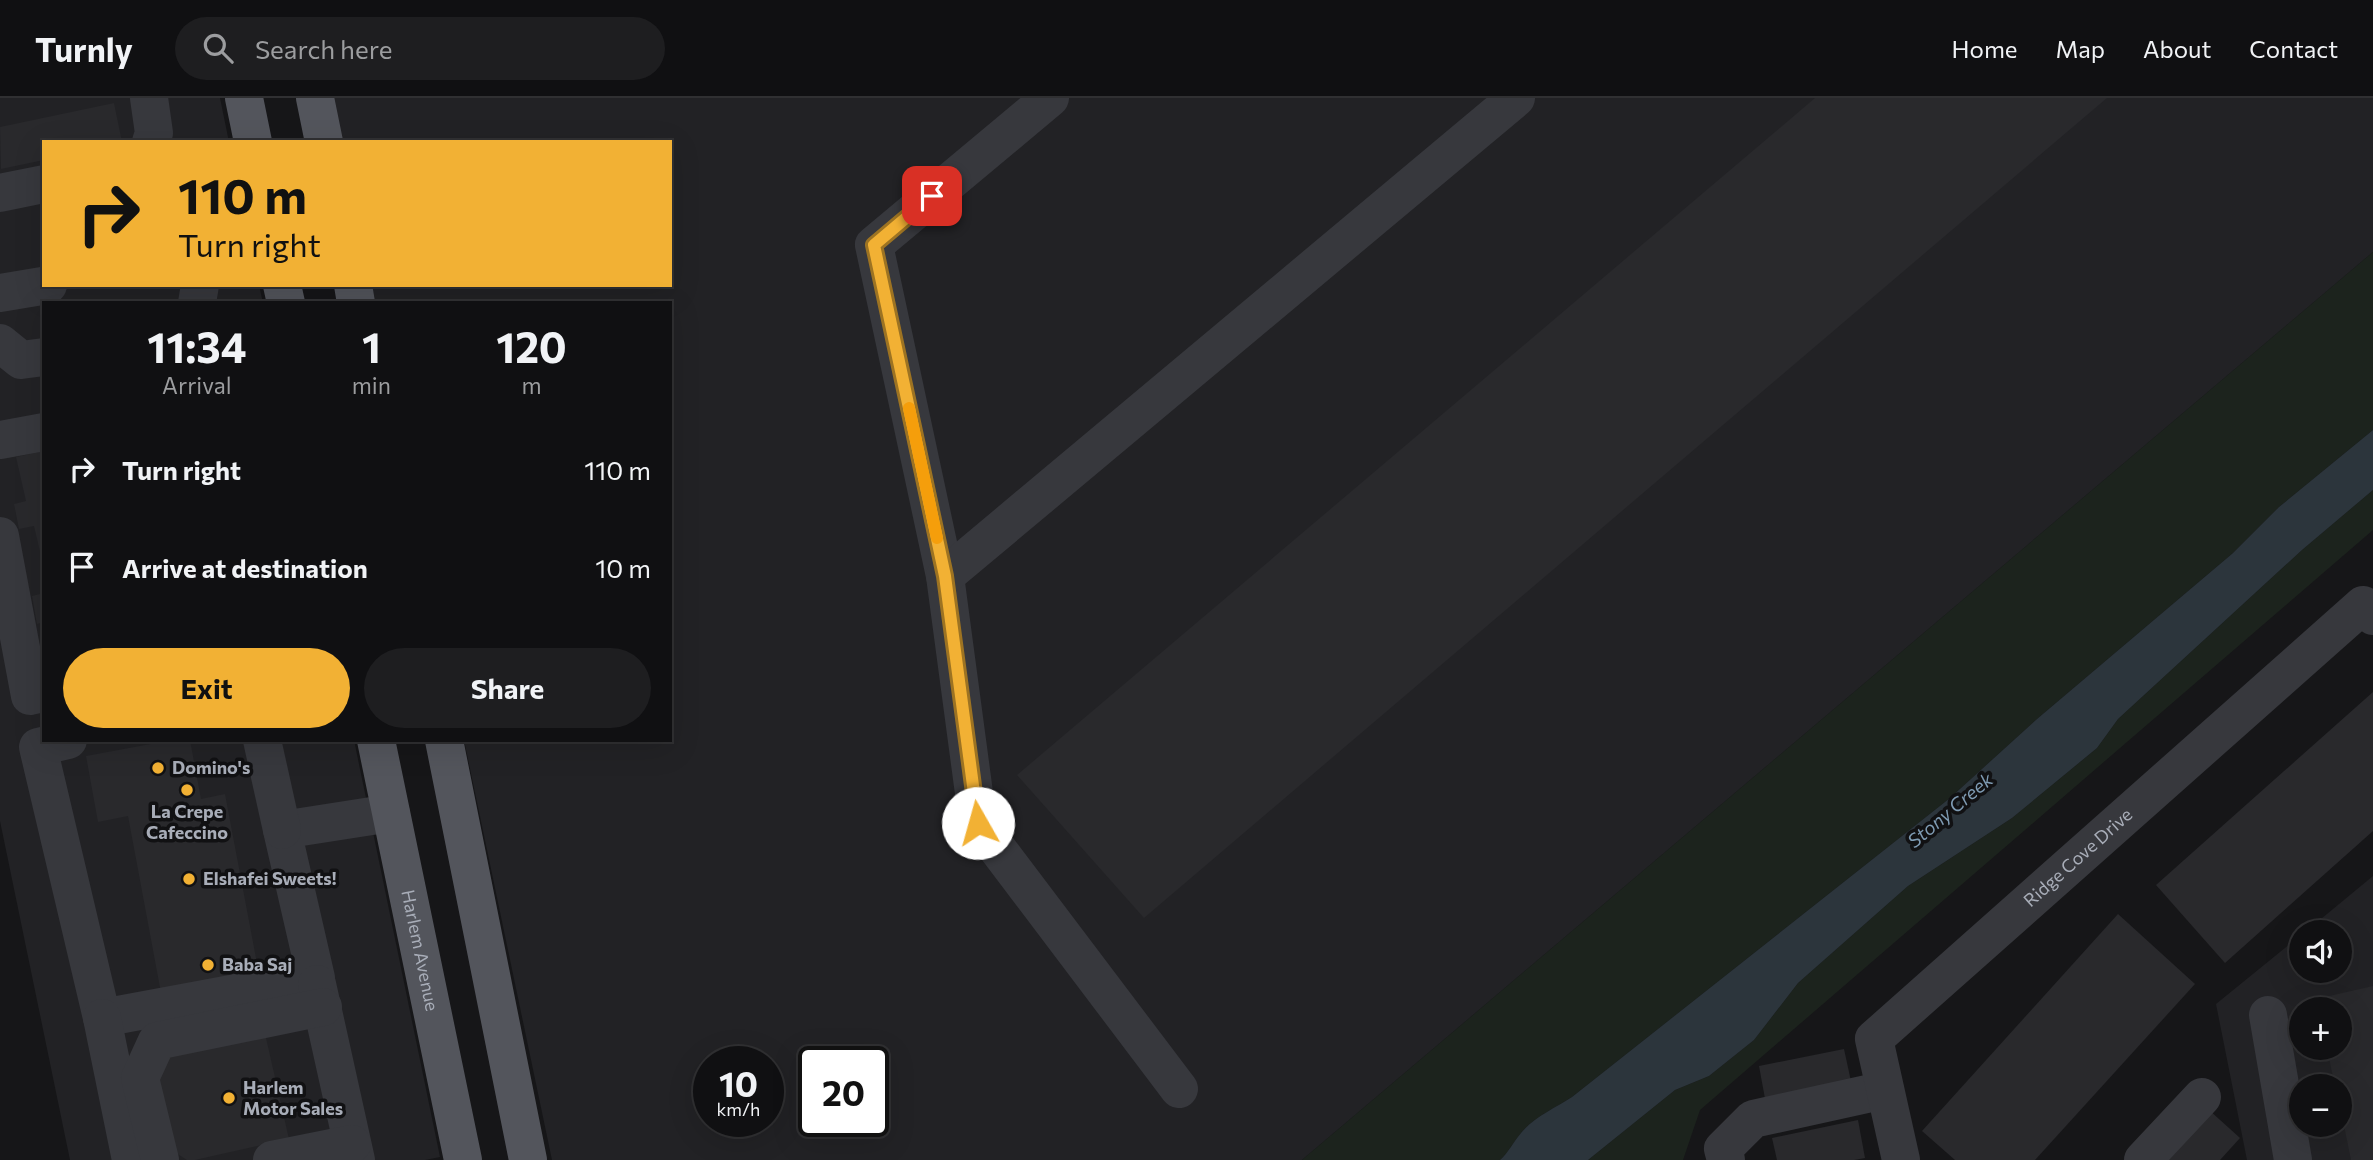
<!DOCTYPE html>
<html lang="en">
<head>
<meta charset="utf-8">
<style>
  body { margin:0; font-family:Commissioner,sans-serif; background:#1e1e20; color:#f1f3f6; height:100vh; display:flex; flex-direction:column; font-size:26px; white-space:nowrap }
  * { box-sizing:border-box; margin:0 }
  p { font-size:23px; color:#9c9d9f }
  .icon { flex:none; width:38px; height:38px; fill:none; stroke:currentColor; stroke-width:2; stroke-linecap:round; stroke-linejoin:round }
  .map { position:relative; flex:1; overflow:hidden }
  .sheet { position:absolute; left:42px; top:203px; width:630px; height:441px; display:flex; flex-direction:column; background:#101012; border-radius:0px; box-shadow:0 7px 28px #0002,0 0 0 2px #303032 }
  .sheet>* { flex:none }
  .banner { position:absolute; left:42px; top:42px; width:630px; height:147px; border-radius:0px; box-shadow:0 7px 28px #0002,0 0 0 2px #303032; background:#f2b134; color:#111; overflow:hidden }
  .buttons { position:absolute; left:2289px; top:822px; display:grid; gap:14px }
  .buttons a { display:grid; place-items:center; width:63px; height:63px; border-radius:50%; background:#101012; box-shadow:0 7px 28px #0002,0 0 0 2px #303032; font-size:35px }
  .speed { position:absolute; left:693px; top:948px; display:flex; gap:14px; font-size:35px; font-weight:700; text-align:center }
  .speed>* { display:grid; place-content:center; width:91px; height:91px; border-radius:50%; background:#101012; box-shadow:0 7px 28px #0002,0 0 0 2px #303032; line-height:1 }
  .speed small { font-size:18px; font-weight:400 }
  .speed .limit { border:4px solid #111; border-radius:10px; background:#fff; color:#111 }
  .pin { position:absolute; display:grid; place-items:center; width:60px; height:60px; color:#fff; margin:-30px; border-radius:14px; box-shadow:0 4px 10px #0006 }
  .me { position:absolute; width:77px; margin:-38px; rotate:353deg; stroke-linejoin:round; filter:drop-shadow(0 0 5px #0008) }
  .turn { display:flex; align-items:center; gap:24px; height:147px; padding:0 21px; font-size:32px }
  .turn .icon { width:91px; height:91px; stroke-width:2.5 }
  .turn b { display:block; font-size:49px; line-height:60px }
  .eta { display:flex; justify-content:space-evenly; align-items:center; height:119px; text-align:center }
  .eta b { font-size:42px; font-weight:700; line-height:49px }
  .cta { display:flex; gap:14px; margin-top:auto; padding:14px 21px }
  .cta a { flex:1; height:80px; border-radius:42px; background:#f2b134; color:#111; font-size:28px; font-weight:700; line-height:80px; text-align:center }
  .cta a+a { background:#1e1e20; color:#f1f3f6 }
  ul { padding:0; list-style:none }
  li { display:flex; align-items:center; gap:21px; height:98px; padding:0 21px }
  li div { flex:1 }
  li b { display:block; font-size:26px }
  li em { font-style:normal }
  header { display:flex; align-items:center; gap:42px; box-sizing:border-box; height:98px; padding:0 35px; background:#101012; border-bottom:2px solid #303032 }
  header strong { font-size:33px }
  nav { display:flex; gap:38px; margin-inline-start:auto; font-size:24px }
  .search { width:490px; height:63px; background:#1e1e20; display:flex; align-items:center; gap:18px; box-sizing:border-box; padding:0 24px; border-radius:38px; color:#9c9d9f; font-size:26px }
  .map>svg:first-child { display:block }
  .built { fill:#222225; fill-rule:evenodd }
  .green { fill:#1c231d }
  .water { fill:#2c353c }
  .building { fill:#29292c }
  .lines { fill:none; stroke-linecap:round; stroke-linejoin:round }
  .minor { stroke:#37383d; stroke-width:38 }
  .major { stroke:#53555c; stroke-width:38 }
  .route-casing { stroke:#9d7322; stroke-width:18 }
  .route { stroke:#f2b134; stroke-width:12 }
  .slow { stroke:#f59e0b; stroke-width:12 }
  .poi-dot { fill:#f2b134; stroke:#111113; stroke-width:2.5 }
  .labels { text-anchor:middle; stroke-width:7; stroke-linejoin:round; paint-order:stroke }
  .poi-label { font-size:18px; font-weight:bold; fill:#a8adb8; stroke:#111113; text-anchor:start }
  .street-label { font-size:18px; fill:#a8adb8; stroke:#111113 }
  .water-label { font-size:19px; font-style:italic; fill:#7f9bb3; stroke:#111113 }
</style>
</head>
<body>
<header>
<strong>Turnly</strong>
<div class="search"><svg class="icon" aria-label="search" viewBox="0 0 24 24"><circle cx="10" cy="10" r="6"/><path d="M15 15l6 6"/></svg>Search here</div>
<nav><a>Home</a><a>Map</a><a>About</a><a>Contact</a></nav>
</header>
<div class="map">
<svg width="2373" height="1062" viewBox="0 0 2373 1062">
  <rect width="100%" height="100%" fill="#161618"/>
  <g class="built">
    <path d="M0 0H220L229 44H44V187H259L263 205H44V642H354L440 1059 425 1062H70L0 723Z"/>
    <path d="M329 0H2373V154L1302 1062H552L464 642H670V205H372L368 187H670V44H338ZM709 964H768V1024H709ZM814 964H873V1024H814Z"/>
    <path d="M2373 778V1062H2247L2216 906 2301 837V873H2340V835H2304ZM2301 912H2340V950H2301ZM2301 989H2340V1027H2301Z"/>
  </g>
  <g class="green">
    <path d="M2373 154V332L2279 409 2233 455 2037 621 1950 700 1572 999C1555 1010 1534 1019 1521 1035 1513 1044 1509 1054 1500 1062H1302Z"/>
    <path d="M2373 392V432L1700 1012 1683 1062H1588L1675 992 1709 978 1754 942 1798 885 1908 788 2012 720 2097 650 2118 621 2302 452Z"/>
  </g>
  <path class="water" d="M2373 332V392L2302 452 2118 621 2097 650 2012 720 1908 788 1798 885 1754 942 1709 978 1675 992 1588 1062H1500C1509 1054 1513 1044 1521 1035 1534 1019 1555 1010 1572 999L1950 700 2037 621 2233 455 2279 409Z"/>
  <g class="building">
    <path d="M1815 0H2107L1144 820 1017 677Z"/>
    <path d="M114 5 122 44H44V62L1 71 0 29Z"/>
    <path d="M44 353V466H43L34 428 19 431 14 406 26 403 16 359Z"/>
    <path d="M44 495V524L37 526 32 498Z"/>
    <path d="M2373 594V733L2225 865 2156 787Z"/>
    <path d="M172 642H190L201 701 225 696 259 876 161 895 128 718 98 724 86 658Z"/>
    <path d="M2118 816 2195 886 2035 1062H1955L1922 1033Z"/>
    <path d="M2373 888V1062H2351L2340 1008V989H2335L2327 950H2340V912H2319L2316 901Z"/>
    <path d="M264 931 289 1041 195 1062H187L173 1053 157 968 168 952Z"/>
    <path d="M1844 951 1852 988 1766 1006 1759 968Z"/>
    <path d="M2209 1012 2240 1040 2220 1062H2164Z"/>
    <path d="M1858 1022 1865 1060 1854 1062H1777L1772 1040Z"/>
  </g>
  <g class="lines">
    <g class="minor">
      <path d="M149 0 154 35 151 44"/>
      <path d="M1050 0 874 147 945 478 978 725 1179 991"/>
      <path d="M0 95 44 86"/>
      <path d="M0 195 48 187"/>
      <path d="M197 205 200 187"/>
      <path d="M0 245 21 262 44 259"/>
      <path d="M0 342 44 334"/>
      <path d="M0 438 30 598 44 595"/>
      <path d="M945 478 1516 0"/>
      <path d="M68 642 38 649 102 920 316 880 282 732 391 715"/>
      <path d="M262 642 282 732"/>
      <path d="M317 886 356 1062"/>
      <path d="M2268 917 2293 1062"/>
      <path d="M102 920 131 1062"/>
      <path d="M160 1062 140 980 157 943 323 909"/>
      <path d="M272 1062 352 1046"/>
      <path d="M1726 1062 1723 1051 1753 1021 1885 992"/>
      <path id="s1" d="M1901 1062 1874 941 2363 507 2373 518"/>
      <path d="M2143 1062 2202 999"/>
    </g>
    <g class="major">
      <path d="M244 0 253 44"/>
      <path d="M315 0 324 44"/>
      <path d="M282 187 286 205"/>
      <path d="M353 187 356 205"/>
      <path id="s2" d="M376 642 463 1062"/>
      <path d="M444 642 528 1062"/>
    </g>
  </g>
  <g class="lines">
    <g class="route-casing">
      <path id="route" d="M932 98 874 147 945 478 978 725"/>
    </g>
    <use href="#route" class="route"/>
    <path class="slow" d="M909 310 937 440"/>
  </g>
  <g class="poi-dot">
    <circle cx="158" cy="670" r="7"/>
    <circle cx="187" cy="692" r="7"/>
    <circle cx="189" cy="781" r="7"/>
    <circle cx="208" cy="867" r="7"/>
    <circle cx="229" cy="1000" r="7"/>
  </g>
  <g class="labels">
    <g class="poi-label">
      <text x="172" y="676">Domino's</text>
      <text x="187" y="720" text-anchor="middle">La Crepe<tspan x="187" dy="21">Cafeccino</tspan></text>
      <text x="203" y="787">Elshafei Sweets!</text>
      <text x="222" y="873">Baba Saj</text>
      <text x="243" y="996">Harlem<tspan x="243" dy="21">Motor Sales</tspan></text>
    </g>
    <g class="street-label">
      <text dy="6" stroke="none"><textPath href="#s1" startOffset="397">Ridge Cove Drive</textPath></text>
      <text dy="6" stroke="none"><textPath href="#s2" startOffset="215">Harlem Avenue</textPath></text>
    </g>
    <g class="water-label">
      <text transform="translate(1950 712) rotate(-40)" y="7">Stony Creek</text>
    </g>
  </g>
</svg>
<div class="buttons">
<a><svg class="icon" aria-label="sound" viewBox="0 0 24 24"><path d="M4 9h4l5-4v14l-5-4H4zM17 9q2 3 0 6"/></svg></a>
<a>+</a>
<a>−</a>
</div>
<div class="speed"><div>10<small>km/h</small></div><div class="limit">20</div></div>
<div class="pin" style="left:932px;top:98px;background:#d93025"><svg class="icon" aria-label="arrive" viewBox="0 0 24 24"><path d="M6 21V4h12l-3 4 3 4H6"/></svg></div>
<svg class="me" style="left:978px;top:725px" viewBox="-20 -20 40 40"><circle r="19" fill="#fff"/><path d="M0-13L10 11 0 6-10 11z" fill="#f2b134"/></svg>
<div class="banner">
<div class="turn"><svg class="icon" aria-label="right" viewBox="0 0 24 24"><path d="M7 20v-9h11M14 6l5 5-5 5"/></svg><div><b>110 m</b>Turn right</div></div>
</div>
<section class="sheet">
<div class="eta">
<div><b>11:34</b><p>Arrival</p></div>
<div><b>1</b><p>min</p></div>
<div><b>120</b><p>m</p></div>
</div>
<ul>
<li><svg class="icon" aria-label="right" viewBox="0 0 24 24"><path d="M7 20v-9h11M14 6l5 5-5 5"/></svg><div><b>Turn right</b></div><em>110 m</em></li>
<li><svg class="icon" aria-label="arrive" viewBox="0 0 24 24"><path d="M6 21V4h12l-3 4 3 4H6"/></svg><div><b>Arrive at destination</b></div><em>10 m</em></li>
</ul>
<div class="cta"><a>Exit</a><a>Share</a></div>
</section>
</div>
</body>
</html>
